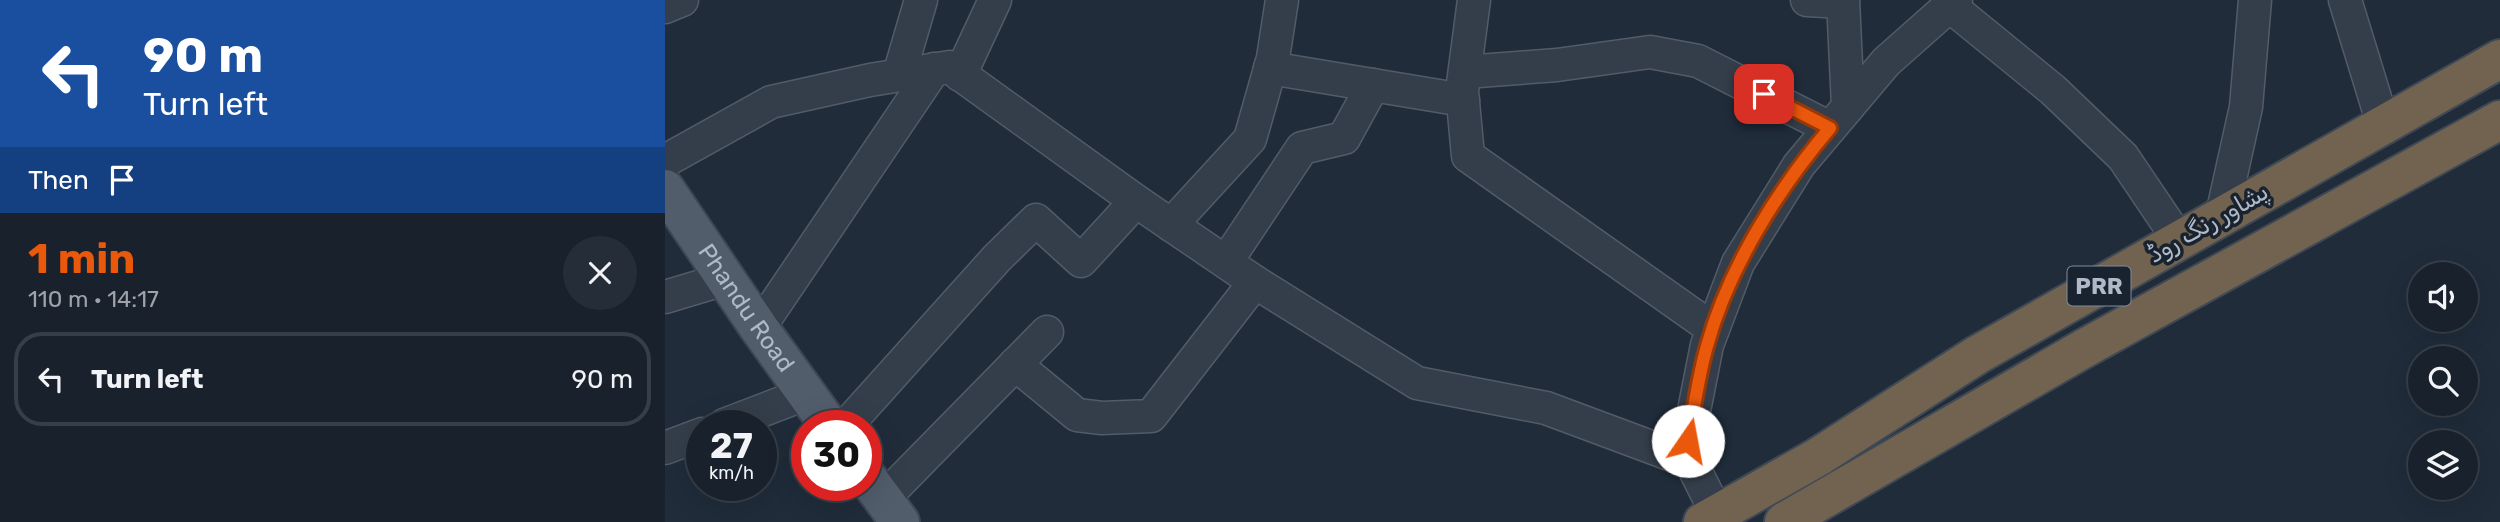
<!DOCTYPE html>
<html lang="en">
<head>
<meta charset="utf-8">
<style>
  body { margin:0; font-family:Rubik,"Noto Sans Arabic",sans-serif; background:#252e38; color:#f1f3f6; height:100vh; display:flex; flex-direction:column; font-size:26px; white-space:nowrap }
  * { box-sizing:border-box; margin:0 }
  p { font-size:23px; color:#9fa3a9 }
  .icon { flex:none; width:38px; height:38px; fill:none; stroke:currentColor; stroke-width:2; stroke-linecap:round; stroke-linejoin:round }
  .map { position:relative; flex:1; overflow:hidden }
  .sheet { display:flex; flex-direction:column; background:#18212c; width:665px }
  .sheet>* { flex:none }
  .banner { background:#1a4fa0; color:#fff; overflow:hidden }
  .tools { position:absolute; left:1743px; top:262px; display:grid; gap:14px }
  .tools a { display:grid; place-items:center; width:70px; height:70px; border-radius:50%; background:#18212c; box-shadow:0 7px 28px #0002,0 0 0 2px #363e48; font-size:35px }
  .speed { position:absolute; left:21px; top:410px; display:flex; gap:14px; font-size:35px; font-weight:700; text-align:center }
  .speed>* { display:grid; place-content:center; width:91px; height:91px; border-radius:50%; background:#18212c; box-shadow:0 7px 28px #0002,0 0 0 2px #363e48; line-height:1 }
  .speed small { font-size:18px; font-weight:400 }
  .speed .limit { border:10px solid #d22; background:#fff; color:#111 }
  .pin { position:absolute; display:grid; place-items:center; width:60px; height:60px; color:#fff; margin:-30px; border-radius:14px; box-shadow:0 4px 10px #0006 }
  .me { position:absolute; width:77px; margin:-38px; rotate:12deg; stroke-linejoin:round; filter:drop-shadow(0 0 5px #0008) }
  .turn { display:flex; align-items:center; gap:24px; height:147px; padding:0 28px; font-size:32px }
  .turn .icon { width:91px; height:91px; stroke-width:2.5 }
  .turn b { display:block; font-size:49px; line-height:60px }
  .then { display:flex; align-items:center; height:66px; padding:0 28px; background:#0003; gap:14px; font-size:26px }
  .round { display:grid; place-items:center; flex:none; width:74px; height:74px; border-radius:37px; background:#252e38 }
  .head { display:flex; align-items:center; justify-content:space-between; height:119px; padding:0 28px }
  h1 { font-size:42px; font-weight:700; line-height:52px; color:#ea580c }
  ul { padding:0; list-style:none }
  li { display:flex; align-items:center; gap:21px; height:94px; margin:0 14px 10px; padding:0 14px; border:4px solid #363e48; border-radius:28px }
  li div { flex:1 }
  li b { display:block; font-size:26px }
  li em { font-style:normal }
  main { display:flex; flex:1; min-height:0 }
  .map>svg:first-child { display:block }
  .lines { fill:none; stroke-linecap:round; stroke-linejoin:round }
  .minor-casing { stroke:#525c68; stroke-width:35 }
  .major-casing { stroke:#3d4754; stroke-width:42 }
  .highway-casing { stroke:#3f4955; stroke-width:42 }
  .minor { stroke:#343e4a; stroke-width:32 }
  .major { stroke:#525d6b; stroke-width:38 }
  .highway { stroke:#716350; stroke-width:38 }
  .route-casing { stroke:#983908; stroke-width:18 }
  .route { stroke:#ea580c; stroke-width:12 }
  .labels { text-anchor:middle; stroke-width:7; stroke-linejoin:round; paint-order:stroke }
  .shield { fill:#19232f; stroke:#828c99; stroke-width:2 }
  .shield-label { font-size:23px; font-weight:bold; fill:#afb9c7 }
  .street-label { font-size:24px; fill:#afb9c7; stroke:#19232f }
</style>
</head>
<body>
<main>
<section class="sheet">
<div class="banner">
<div class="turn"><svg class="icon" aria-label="left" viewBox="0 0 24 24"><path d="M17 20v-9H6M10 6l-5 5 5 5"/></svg><div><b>90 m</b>Turn left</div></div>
<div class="then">Then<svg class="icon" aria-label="arrive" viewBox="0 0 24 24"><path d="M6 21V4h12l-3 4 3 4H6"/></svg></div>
</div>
<div class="head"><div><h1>1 min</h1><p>110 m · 14:17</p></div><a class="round"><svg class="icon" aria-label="close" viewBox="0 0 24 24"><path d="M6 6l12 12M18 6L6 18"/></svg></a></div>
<ul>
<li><svg class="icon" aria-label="left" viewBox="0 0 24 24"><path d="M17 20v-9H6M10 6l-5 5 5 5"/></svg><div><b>Turn left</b></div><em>90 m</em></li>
</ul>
</section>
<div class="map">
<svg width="1835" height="522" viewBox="0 0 1835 522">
  <rect width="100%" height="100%" fill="#202c3a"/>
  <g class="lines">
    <g class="minor-casing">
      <g id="minor">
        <path d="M809 0 797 91 803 156 1048 329"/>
        <path d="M1142 0 1178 2"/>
        <path d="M1178 0 1183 107"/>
        <path d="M1680 0 1718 124"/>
        <path d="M1285 6 1388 90 1458 157 1514 240"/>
        <path d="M0 7 17 0"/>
        <path d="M605 68 798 100"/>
        <path d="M800 72 892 65 985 52 1033 61 1165 128"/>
        <path d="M234 75 256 0"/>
        <path d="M295 75 330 0"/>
        <path d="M0 161 106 102 205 80 285 67 471 201 590 282 752 383 881 408 1026 462"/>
        <path d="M1557 215 1581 107 1590 0"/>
        <path d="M506 225 585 139 608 58 617 0"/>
        <path d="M561 262 637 148 679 138 708 85"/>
        <path d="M0 297 60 279"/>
        <path d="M94 328 269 69"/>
        <path d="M350 364 412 415 437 418 486 416 590 282"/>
        <path d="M59 425 140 394"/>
        <path d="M182 425 332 258 371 220 416 261 471 201"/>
        <path d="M0 448 37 434"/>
        <path d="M218 499 382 332"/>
        <path d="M1052 514 1026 462 1023 441 1042 345 1073 263 1134 165 1221 62 1291 0"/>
      </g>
    </g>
    <g class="major-casing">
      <g id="major">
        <path id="s1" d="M0 189 94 328 164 425"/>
        <path d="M201 476 235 522"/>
      </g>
    </g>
    <g class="highway-casing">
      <g id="highway">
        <path d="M1038 522 1153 457 1312 355 1835 59"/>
        <path d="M1119 522 1418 349 1835 120"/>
      </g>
    </g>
    <use href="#minor" class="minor"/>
    <use href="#major" class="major"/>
    <use href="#highway" class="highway"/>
  </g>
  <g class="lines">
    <g class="route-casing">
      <path id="route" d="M1023 441C1029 410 1033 377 1042 346 1063 269 1113 189 1165 128L1099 94"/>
    </g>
    <use href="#route" class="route"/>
  </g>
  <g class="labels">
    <rect class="shield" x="1402.5" y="266.5" width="63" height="39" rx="5"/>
    <g class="shield-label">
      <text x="1434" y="294">PRR</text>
    </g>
    <g class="street-label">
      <text transform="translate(1543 223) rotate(-30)" y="8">پشاور رنگ روڈ</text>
      <text dy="8" stroke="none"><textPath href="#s1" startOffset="144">Phandu Road</textPath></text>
    </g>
  </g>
</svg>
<div class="tools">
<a><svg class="icon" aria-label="sound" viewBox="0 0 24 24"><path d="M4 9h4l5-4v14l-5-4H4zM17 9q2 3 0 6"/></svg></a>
<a><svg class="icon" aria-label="search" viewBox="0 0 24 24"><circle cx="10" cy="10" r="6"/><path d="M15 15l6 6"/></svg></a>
<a><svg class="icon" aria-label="layers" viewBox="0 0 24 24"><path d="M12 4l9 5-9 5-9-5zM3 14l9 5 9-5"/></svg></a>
</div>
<div class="speed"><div>27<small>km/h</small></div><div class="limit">30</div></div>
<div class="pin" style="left:1099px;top:94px;background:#d93025"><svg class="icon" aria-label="arrive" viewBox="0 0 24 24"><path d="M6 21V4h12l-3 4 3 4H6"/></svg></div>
<svg class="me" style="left:1023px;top:441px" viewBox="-20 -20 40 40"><circle r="19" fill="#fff"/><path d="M0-13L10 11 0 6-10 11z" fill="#ea580c"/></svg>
</div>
</main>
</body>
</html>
